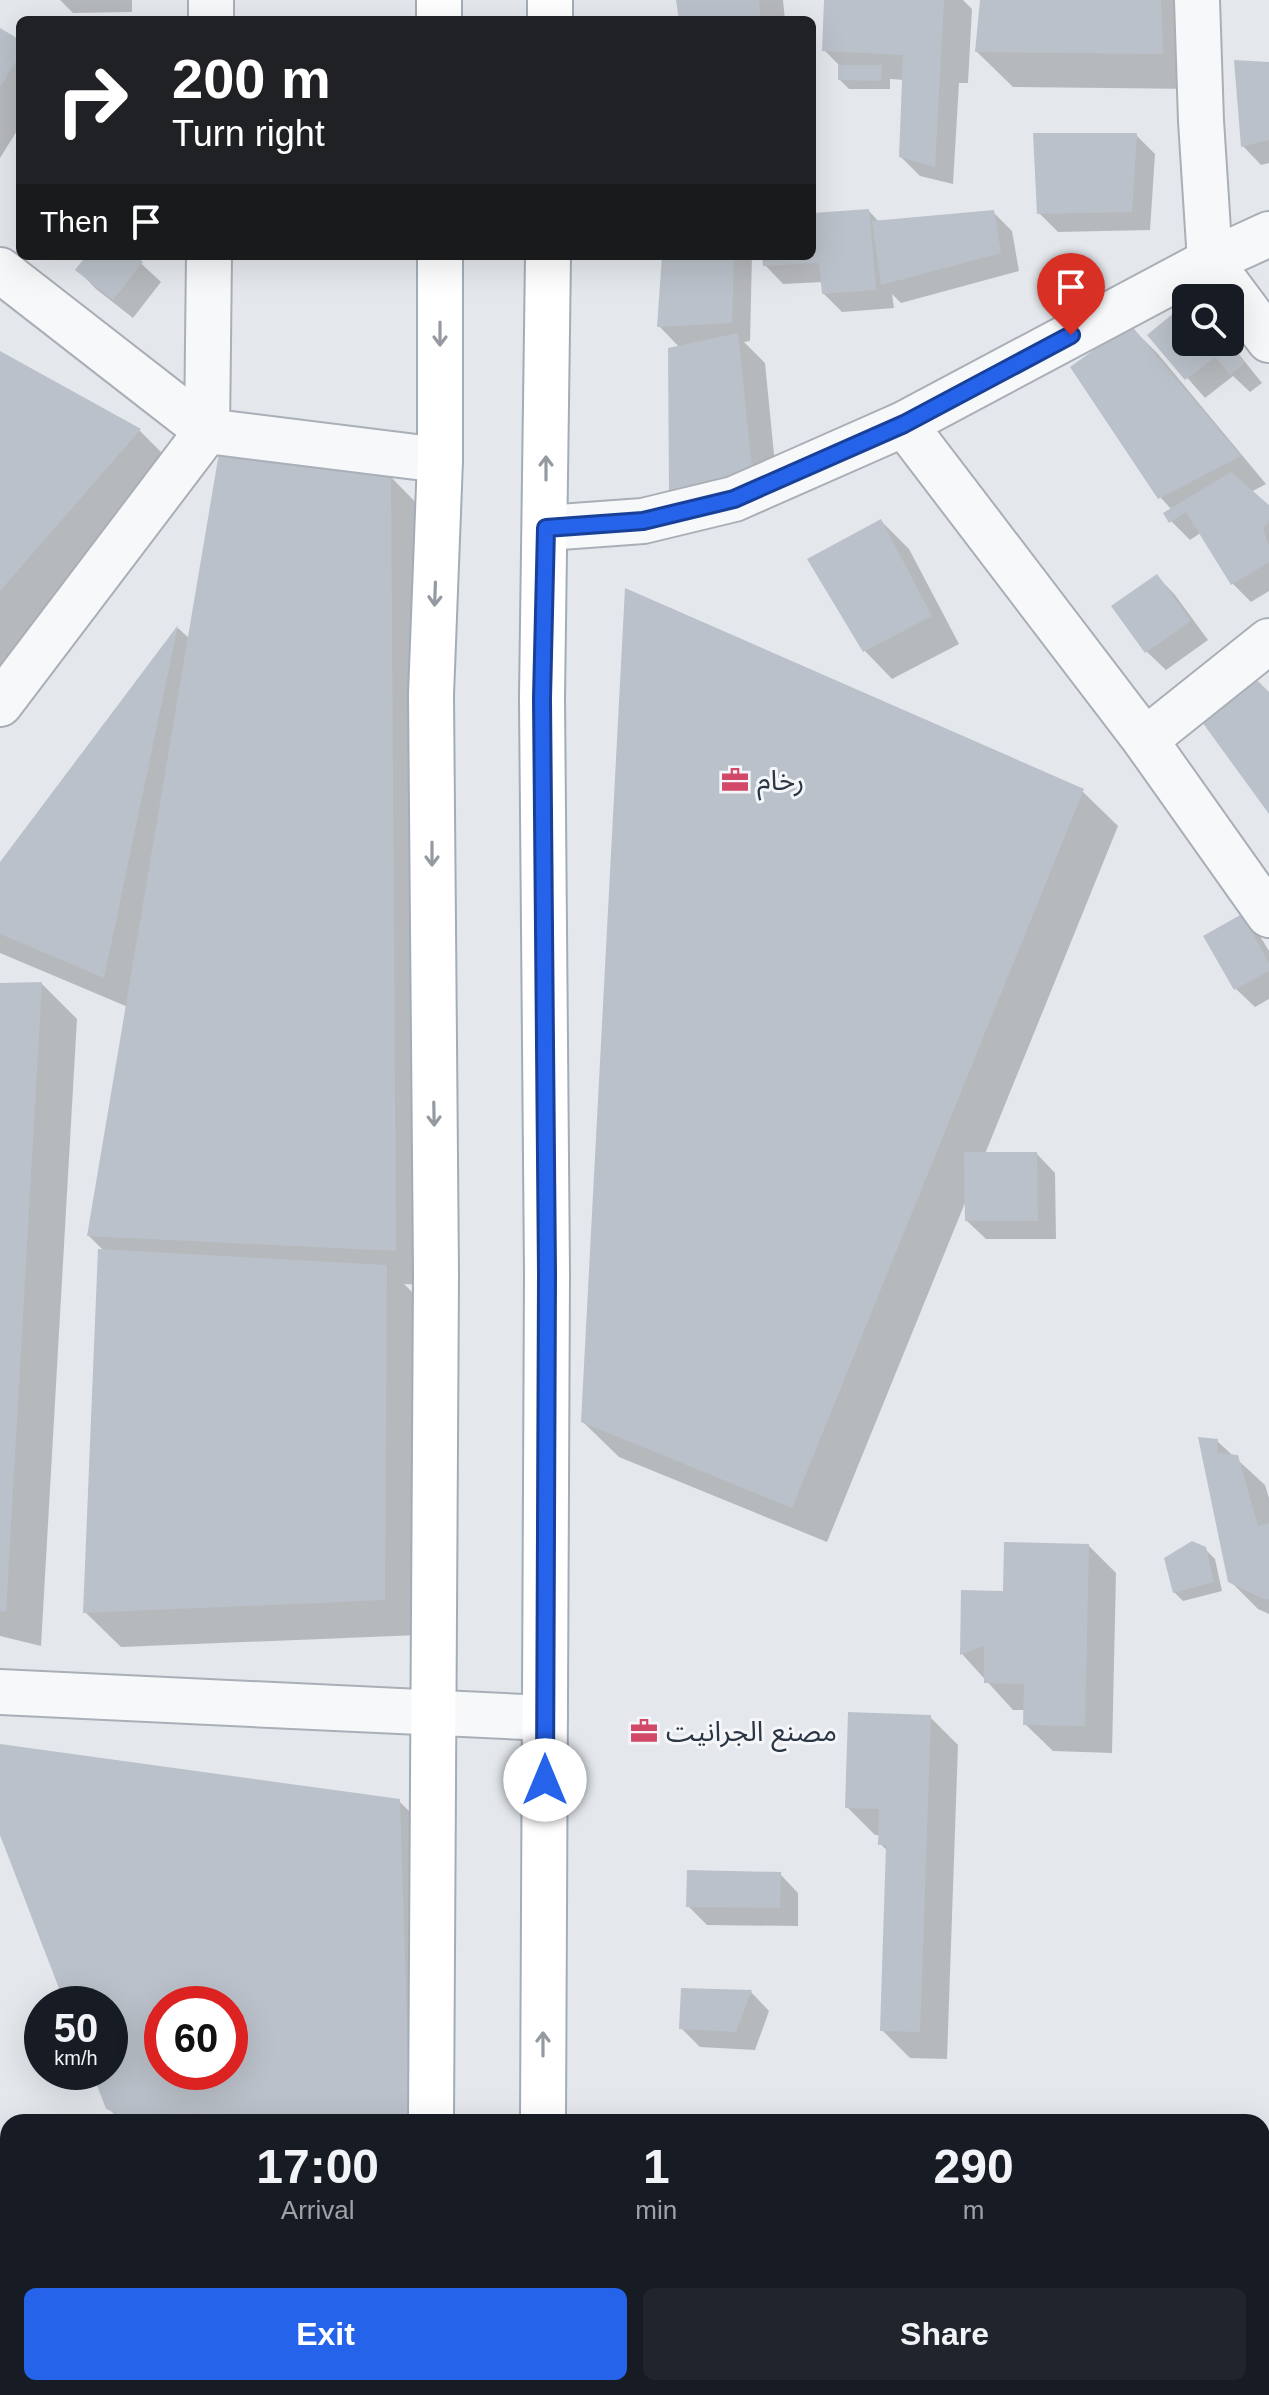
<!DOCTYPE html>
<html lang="en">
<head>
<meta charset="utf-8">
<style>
  body { margin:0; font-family:Helvetica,"Noto Sans Arabic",sans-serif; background:#20242c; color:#f1f3f6; height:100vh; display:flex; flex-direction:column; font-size:30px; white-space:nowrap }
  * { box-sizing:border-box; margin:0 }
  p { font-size:26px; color:#9ea1a6 }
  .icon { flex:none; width:44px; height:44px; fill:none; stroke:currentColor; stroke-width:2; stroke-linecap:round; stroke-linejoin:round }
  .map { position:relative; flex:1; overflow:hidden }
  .side { position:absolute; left:0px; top:2114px; width:1270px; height:282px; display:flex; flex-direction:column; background:#171b24; border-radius:24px 24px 0 0; box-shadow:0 8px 32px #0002 }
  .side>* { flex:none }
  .hud { position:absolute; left:16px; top:16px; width:800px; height:244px; border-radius:12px; box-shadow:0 8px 32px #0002; background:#202124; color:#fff; overflow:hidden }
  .controls { position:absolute; left:1172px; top:284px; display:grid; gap:16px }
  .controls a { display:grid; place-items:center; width:72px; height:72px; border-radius:12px; background:#171b24; box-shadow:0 8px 32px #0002; font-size:40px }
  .speed { position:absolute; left:24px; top:1986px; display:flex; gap:16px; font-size:40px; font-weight:700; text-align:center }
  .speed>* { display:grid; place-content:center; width:104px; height:104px; border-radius:50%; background:#171b24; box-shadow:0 8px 32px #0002; line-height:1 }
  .speed small { font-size:20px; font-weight:400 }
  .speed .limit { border:12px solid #d22; background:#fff; color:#111 }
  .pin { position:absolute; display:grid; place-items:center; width:68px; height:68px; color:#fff; margin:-82px -34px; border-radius:50% 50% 50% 0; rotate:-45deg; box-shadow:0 0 8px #0007 }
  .pin .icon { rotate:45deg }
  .me { position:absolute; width:88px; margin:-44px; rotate:0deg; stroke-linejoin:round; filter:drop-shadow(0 0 6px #0008) }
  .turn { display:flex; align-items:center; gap:28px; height:168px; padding:0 24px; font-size:36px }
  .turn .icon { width:104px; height:104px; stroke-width:2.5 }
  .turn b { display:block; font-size:56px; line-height:68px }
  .then { display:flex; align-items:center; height:76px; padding:0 24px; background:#0003; gap:16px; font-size:30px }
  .eta { display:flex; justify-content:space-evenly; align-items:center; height:136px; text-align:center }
  .eta b { font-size:48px; font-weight:700; line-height:56px }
  .button { display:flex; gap:16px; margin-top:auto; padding:16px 24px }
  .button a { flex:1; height:92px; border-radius:12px; background:#2563eb; color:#fff; font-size:32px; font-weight:700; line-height:92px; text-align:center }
  .button a+a { background:#20242c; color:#f1f3f6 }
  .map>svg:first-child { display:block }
  .shadow { fill:#0003; fill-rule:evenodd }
  .building { fill:#bbc1ca; fill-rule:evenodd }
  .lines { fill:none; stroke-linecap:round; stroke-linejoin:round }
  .minor-casing { stroke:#a9afb7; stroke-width:48 }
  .major-casing { stroke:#a3adb8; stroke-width:48 }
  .minor { stroke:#f7f8fa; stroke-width:44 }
  .major { stroke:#fff; stroke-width:44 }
  .oneway { stroke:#959aa2 }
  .route-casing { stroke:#184099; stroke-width:20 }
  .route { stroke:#2563eb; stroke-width:14 }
  .labels { text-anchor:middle; stroke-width:6; stroke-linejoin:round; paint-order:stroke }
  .poi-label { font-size:28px; fill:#2b3645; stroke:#f4f6f9; text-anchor:start }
</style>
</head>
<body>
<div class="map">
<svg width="1269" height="2395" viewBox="0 0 1269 2395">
  <rect width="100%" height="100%" fill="#e4e8ec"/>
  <g class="shadow">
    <path d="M60 0H132V12L73 13Z"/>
    <path d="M678 0H783L785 20H681Z"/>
    <path d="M826 0H963L972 9 968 83H959L953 184 920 176 901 157 904 80 890 79V89H849L840 80V66L824 50Z"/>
    <path d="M982 0H1195L1197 89 1013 87 977 52Z"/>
    <path d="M0 30 20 42V126L0 158Z"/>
    <path d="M1269 64V163L1261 165 1243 146Z"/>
    <path d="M1136 135 1155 154 1150 230 1058 232 1039 213Z"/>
    <path d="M869 211 880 223 993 212 1012 231 1019 271 901 303 892 294 894 308 842 312 823 293V282L783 284 765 265 764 256H812V215Z"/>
    <path d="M88 256H133L161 282 133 318 96 289 78 270Z"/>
    <path d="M664 256H752L750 341 744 342 765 363 779 505 699 522 680 348 659 326Z"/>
    <path d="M1186 317V342H1229L1262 383 1250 392 1233 376 1205 398 1150 335Z"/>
    <path d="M1130 326 1158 354 1266 484 1251 492 1269 508V591L1251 602 1232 583 1202 532 1190 540 1171 521 1172 510 1160 497Z"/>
    <path d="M0 354 140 431 175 466 0 666Z"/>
    <path d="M390 476 425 512 430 1285 404 1284 422 1302 419 1635 121 1647 85 1612 105 1252 89 1236 128 1007 0 953V865L178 628 190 639Z"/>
    <path d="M881 521 909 549 959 644 892 679 865 651Z"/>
    <path d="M1157 576 1175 595 1208 640 1166 670 1147 652Z"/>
    <path d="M1082 791 1118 826 985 1154H1037L1055 1173 1056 1239H986L967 1221V1198L827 1542 619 1457 583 1422Z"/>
    <path d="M1241 917 1260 936 1269 951V999L1255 1007 1236 989Z"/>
    <path d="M42 984 77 1019 41 1646 0 1636V985Z"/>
    <path d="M1200 1439 1217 1441 1265 1485 1269 1498V1614L1258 1609 1230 1581Z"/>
    <path d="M1089 1546 1116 1573 1112 1753 1053 1751 1025 1724V1710H1013L962 1654 1004 1593Z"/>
    <path d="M1205 1549 1215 1559 1222 1591 1183 1601 1174 1592Z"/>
    <path d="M930 1717 958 1745 947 2059 910 2058 882 2030 888 1851 880 1844 881 1835H875L847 1807Z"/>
    <path d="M0 1747 399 1801 434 1836 443 2122H122L108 2108 94 2072H110V2004H68L0 1829ZM162 2004H230V2072H162Z"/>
    <path d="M780 1874 798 1893V1926L707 1925 688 1906Z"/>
    <path d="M751 1992 769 2011 755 2050 700 2047 681 2028Z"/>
    <path d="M697 2388H832L829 2395H704Z"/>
    <path d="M855 2388H888L876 2395H863Z"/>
  </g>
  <g class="building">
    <path d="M676 0H759L761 20H679Z"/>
    <path d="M824 0H944L935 167 899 157 903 55 822 51Z"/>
    <path d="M980 0H1161L1163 54 975 52Z"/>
    <path d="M0 28 20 40V55L0 87Z"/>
    <path d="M1234 60 1269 62V140L1241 147Z"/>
    <path d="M838 65H882L881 81 838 80Z"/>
    <path d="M1033 133H1137L1132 212 1037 214Z"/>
    <path d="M869 209 876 290 822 294 819 263 763 266 762 256H812V213Z"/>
    <path d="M994 210 1001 253 881 285 872 221Z"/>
    <path d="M86 256H136L143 262 113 300 75 270Z"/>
    <path d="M662 256H734L732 323 657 327Z"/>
    <path d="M1180 308 1186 315V342H1228L1245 363 1230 375 1215 357 1185 380 1147 335Z"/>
    <path d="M1130 324 1241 456 1158 499 1070 367Z"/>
    <path d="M738 333 753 478 669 496 668 348Z"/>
    <path d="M0 351 141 429 0 591Z"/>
    <path d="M222 435 391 475 396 1251 87 1236Z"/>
    <path d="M1231 472 1269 505V522L1263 529 1269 546V562L1231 585 1186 512 1169 523 1163 513Z"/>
    <path d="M881 519 932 616 863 652 807 559Z"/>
    <path d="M1157 574 1191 621 1145 653 1111 606Z"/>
    <path d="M625 588 1084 789 792 1508 581 1422Z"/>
    <path d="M178 625 104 978 0 934V862Z"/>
    <path d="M1258 681 1269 692V814L1197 715Z"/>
    <path d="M1242 914 1269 963V971L1234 990 1203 936Z"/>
    <path d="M42 982 6 1612 0 1611V983Z"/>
    <path d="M964 1152H1037L1038 1221H965Z"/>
    <path d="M98 1249 387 1265 385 1600 83 1613Z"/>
    <path d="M1198 1437 1218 1439 1217 1453 1238 1455 1258 1526 1269 1523V1599L1266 1600 1228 1582Z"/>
    <path d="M1192 1541 1206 1547 1214 1582 1173 1593 1164 1558Z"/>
    <path d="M1004 1542 1089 1544 1085 1726 1023 1725 1024 1684 984 1683V1646L960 1655 961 1590 1003 1591Z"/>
    <path d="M848 1712 931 1715 920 2032 880 2031 886 1845H878L879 1809 845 1808Z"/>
    <path d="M0 1744 400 1799 410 2122H136L106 2109 92 2072H110V2004H65L0 1835ZM162 2004H230V2072H162Z"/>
    <path d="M687 1870 781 1872 780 1908 686 1907Z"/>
    <path d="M681 1988 752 1990 736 2032 679 2029Z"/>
    <path d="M706 2388H795L793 2395H703Z"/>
  </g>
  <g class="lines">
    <g class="minor-casing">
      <g id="minor">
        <path d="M1197 0 1201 121 1210 261 1269 340"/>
        <path d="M211 20V0"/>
        <path d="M0 270 207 431 440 460"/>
        <path d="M904 424 1145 740 1269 915"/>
        <path d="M546 528 643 521 734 499 904 424 1210 261 1269 234"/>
        <path d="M0 704 207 431 209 256"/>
        <path d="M1145 740 1269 641"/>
        <path d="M0 1692 545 1718"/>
      </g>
    </g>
    <g class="major-casing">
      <g id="major">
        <path d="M439 0V20"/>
        <path d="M550 20V0"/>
        <path d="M431 2122 436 1274 431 695 440 460V256"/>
        <path d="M543 2122 547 1274 542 698 548 256"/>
        <path d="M429 2395V2388"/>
        <path d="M541 2395V2388"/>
      </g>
    </g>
    <use href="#minor" class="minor"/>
    <use href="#major" class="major"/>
  </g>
  <defs><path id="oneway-shaft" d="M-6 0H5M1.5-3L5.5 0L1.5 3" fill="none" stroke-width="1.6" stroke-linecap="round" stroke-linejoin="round" transform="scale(2)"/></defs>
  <g class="oneway">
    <use href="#oneway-shaft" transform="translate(440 334) rotate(90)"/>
    <use href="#oneway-shaft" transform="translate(546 468) rotate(-90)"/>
    <use href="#oneway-shaft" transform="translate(435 594) rotate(92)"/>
    <use href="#oneway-shaft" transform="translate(432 854) rotate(90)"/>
    <use href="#oneway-shaft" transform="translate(434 1114) rotate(89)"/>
    <use href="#oneway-shaft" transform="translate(543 2044) rotate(-90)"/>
  </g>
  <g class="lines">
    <g class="route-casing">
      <path id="route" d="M545 1780 547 1274 542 698 546 528 643 521 734 499 904 424 1071 335"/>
    </g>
    <use href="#route" class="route"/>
  </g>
  <defs>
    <g id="office-bare" transform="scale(2.16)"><path d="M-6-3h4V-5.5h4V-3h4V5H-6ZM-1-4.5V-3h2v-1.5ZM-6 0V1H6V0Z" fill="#d14868" stroke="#f4f6f9" stroke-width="2.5" paint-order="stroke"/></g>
  </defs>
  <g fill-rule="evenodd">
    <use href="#office-bare" x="735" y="780"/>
    <use href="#office-bare" x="644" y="1731"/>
  </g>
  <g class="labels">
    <g class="poi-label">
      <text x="757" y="790">رخام</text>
      <text x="666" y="1741">مصنع الجرانيت</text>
    </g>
  </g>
</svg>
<div class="controls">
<a><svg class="icon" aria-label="search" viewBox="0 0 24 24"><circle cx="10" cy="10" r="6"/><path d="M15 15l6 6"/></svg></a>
</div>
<div class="speed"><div>50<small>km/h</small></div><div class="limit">60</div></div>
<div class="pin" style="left:1071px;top:335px;background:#d93025"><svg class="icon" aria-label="arrive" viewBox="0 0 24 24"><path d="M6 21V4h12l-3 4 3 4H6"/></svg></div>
<svg class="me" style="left:545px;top:1780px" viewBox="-20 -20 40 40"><circle r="19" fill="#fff"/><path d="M0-13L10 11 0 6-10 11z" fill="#2563eb"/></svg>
<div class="hud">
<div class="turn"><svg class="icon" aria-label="right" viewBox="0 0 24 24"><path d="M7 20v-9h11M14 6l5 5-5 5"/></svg><div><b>200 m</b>Turn right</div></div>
<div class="then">Then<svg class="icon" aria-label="arrive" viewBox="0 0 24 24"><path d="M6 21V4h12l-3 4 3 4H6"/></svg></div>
</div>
<section class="side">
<div class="eta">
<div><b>17:00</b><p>Arrival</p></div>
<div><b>1</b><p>min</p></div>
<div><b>290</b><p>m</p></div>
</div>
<div class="button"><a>Exit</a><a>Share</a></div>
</section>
</div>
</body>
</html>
